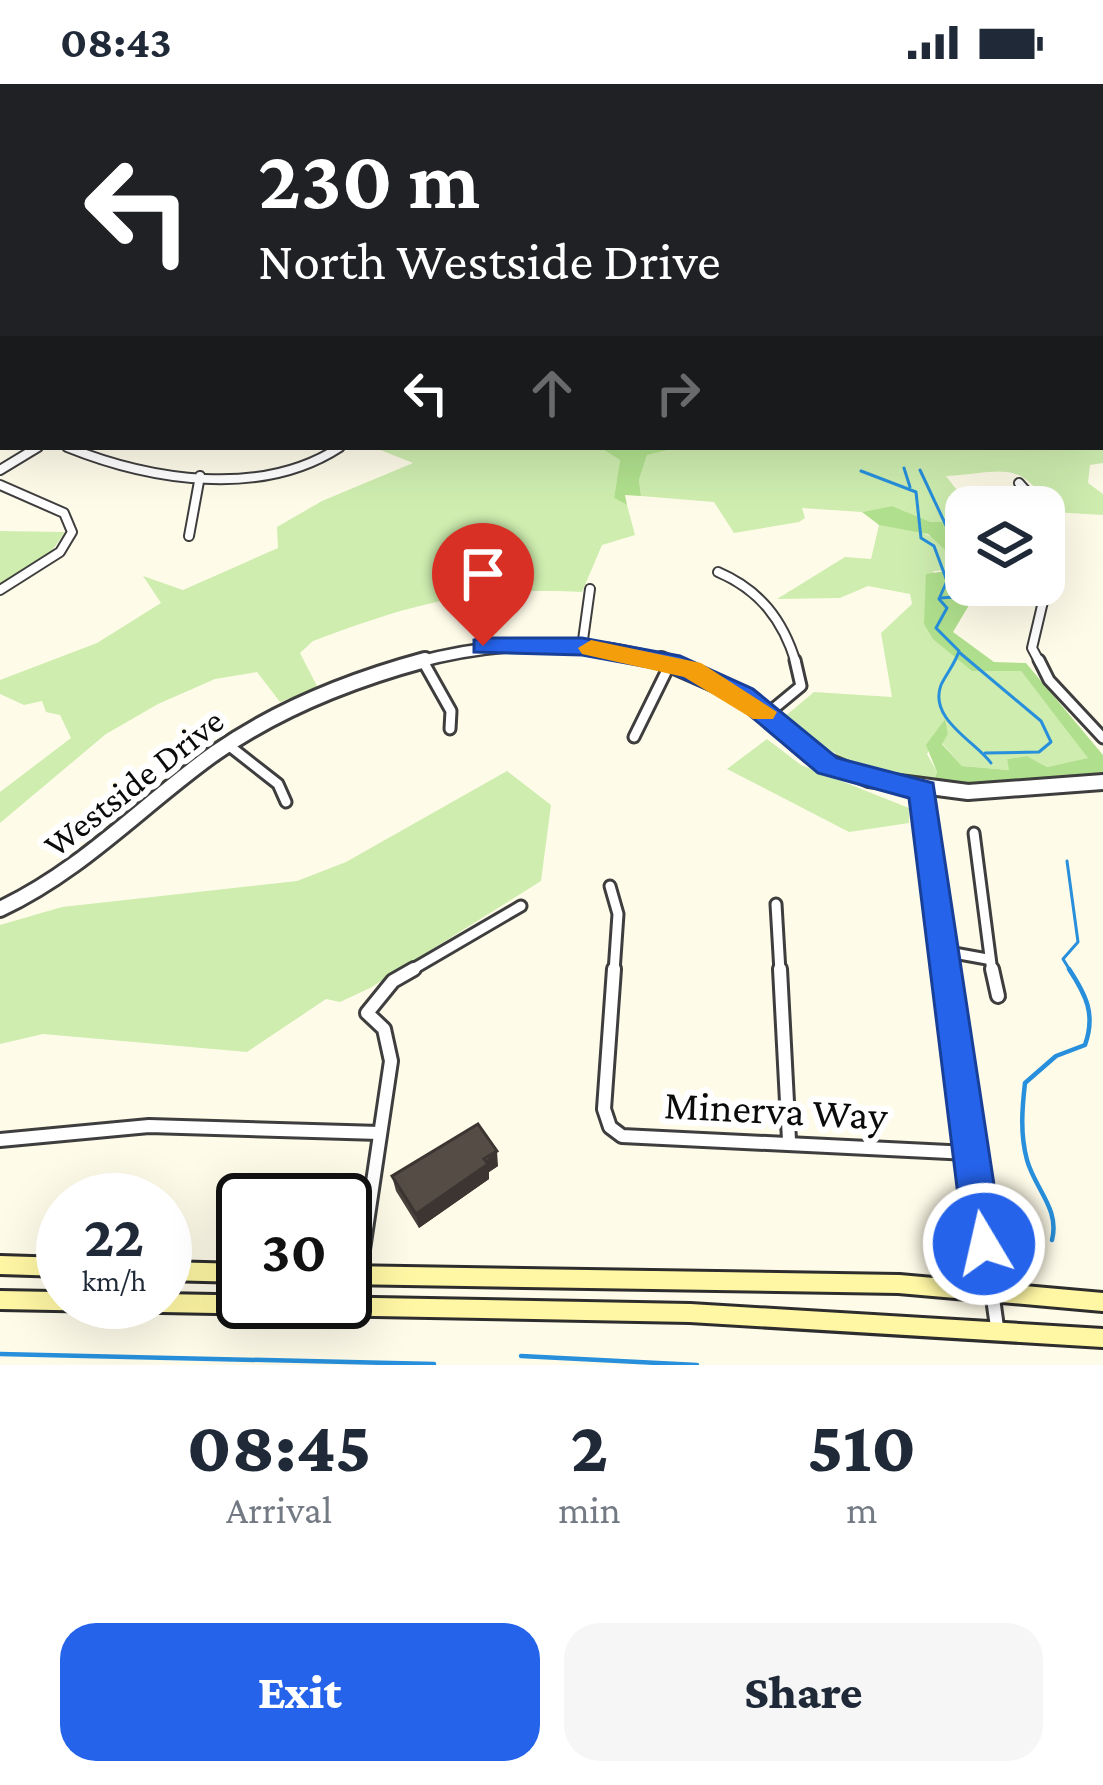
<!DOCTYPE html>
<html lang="en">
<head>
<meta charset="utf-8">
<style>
  body { margin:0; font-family:"Crimson Pro",serif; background:#f6f6f7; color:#1f2937; height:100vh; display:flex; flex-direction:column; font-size:45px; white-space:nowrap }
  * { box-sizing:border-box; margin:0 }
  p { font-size:39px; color:#747a83 }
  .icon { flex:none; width:66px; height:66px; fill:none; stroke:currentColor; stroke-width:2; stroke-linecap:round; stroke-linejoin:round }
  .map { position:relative; height:1281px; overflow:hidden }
  .sheet { display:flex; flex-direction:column; background:#fff; flex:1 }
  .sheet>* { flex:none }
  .hud { position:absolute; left:0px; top:0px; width:1104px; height:366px; box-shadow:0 12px 48px #0002; background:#202124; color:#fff; overflow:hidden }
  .controls { position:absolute; left:945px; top:402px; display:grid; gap:24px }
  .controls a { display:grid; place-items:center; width:120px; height:120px; border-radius:24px; background:#fff; box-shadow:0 12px 48px #0002; font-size:60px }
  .speed { position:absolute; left:36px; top:1089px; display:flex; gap:24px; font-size:60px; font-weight:700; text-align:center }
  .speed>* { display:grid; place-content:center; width:156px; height:156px; border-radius:50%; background:#fff; box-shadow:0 12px 48px #0002; line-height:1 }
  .speed small { font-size:30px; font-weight:400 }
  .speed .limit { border:6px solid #111; border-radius:18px; background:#fff; color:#111 }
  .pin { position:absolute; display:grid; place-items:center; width:102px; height:102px; color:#fff; margin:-123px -51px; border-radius:50% 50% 50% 0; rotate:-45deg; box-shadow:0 0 12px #0007 }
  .pin .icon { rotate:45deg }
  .me { position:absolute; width:132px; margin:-66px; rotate:351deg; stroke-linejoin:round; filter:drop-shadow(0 0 9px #0008) }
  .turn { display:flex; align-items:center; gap:42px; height:252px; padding:0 60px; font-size:54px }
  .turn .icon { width:156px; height:156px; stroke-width:2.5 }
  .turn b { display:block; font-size:84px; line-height:102px }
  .lanes { display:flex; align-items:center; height:114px; padding:0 60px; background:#0003; justify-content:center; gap:60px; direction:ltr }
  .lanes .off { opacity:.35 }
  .eta { display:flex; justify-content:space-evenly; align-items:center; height:204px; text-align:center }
  .eta b { font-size:72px; font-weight:800; line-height:84px }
  .cta { display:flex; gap:24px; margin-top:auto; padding:24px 60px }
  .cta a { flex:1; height:138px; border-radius:36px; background:#2563eb; color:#fff; font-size:48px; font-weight:800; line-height:138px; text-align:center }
  .cta a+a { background:#f6f6f7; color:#1f2937 }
  .status { display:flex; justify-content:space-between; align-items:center; height:84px; padding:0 60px; background:#fff; direction:ltr }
  .status svg { height:33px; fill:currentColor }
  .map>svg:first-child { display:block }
  .green { fill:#ceedaf }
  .forest { fill:#b0e08d }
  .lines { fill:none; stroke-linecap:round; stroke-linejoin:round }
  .stream-far1 { stroke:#278fdb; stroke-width:3 }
  .stream { stroke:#278fdb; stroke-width:4.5 }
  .minor-far2-casing { stroke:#3e3e3e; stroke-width:12 }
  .minor-far1-casing { stroke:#3e3e3e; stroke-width:15 }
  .minor-casing { stroke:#3e3e3e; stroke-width:18 }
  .tertiary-far1-casing { stroke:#3e3e3e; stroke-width:15 }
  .tertiary-casing { stroke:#3e3e3e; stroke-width:20 }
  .secondary-casing { stroke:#2d2d2d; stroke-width:24 }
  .minor-far2 { stroke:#fff; stroke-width:8 }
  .minor-far1 { stroke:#fff; stroke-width:9 }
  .minor { stroke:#fff; stroke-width:12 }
  .tertiary-far1 { stroke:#fff; stroke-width:10 }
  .tertiary { stroke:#fff; stroke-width:14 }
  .secondary { stroke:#fff7a4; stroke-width:18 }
  .wall { fill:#49413c }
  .shaded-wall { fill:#3c3531 }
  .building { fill:#554c46; stroke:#3c3531; stroke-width:3 }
  .route { fill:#2563eb; stroke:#184099; stroke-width:3 }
  .slow { fill:#f59e0b }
  .labels { text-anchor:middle; stroke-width:12; stroke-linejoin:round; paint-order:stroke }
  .street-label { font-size:36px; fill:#0b0b0b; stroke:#fff }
  .near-street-label { font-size:42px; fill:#0b0b0b; stroke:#fff }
</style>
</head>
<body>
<div class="status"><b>08:43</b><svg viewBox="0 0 49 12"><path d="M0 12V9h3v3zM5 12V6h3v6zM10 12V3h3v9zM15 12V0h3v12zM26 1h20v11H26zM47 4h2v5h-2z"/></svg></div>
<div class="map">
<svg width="1103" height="1281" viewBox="0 0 1103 1281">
  <rect width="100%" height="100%" fill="#fffbe9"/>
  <g class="green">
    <path d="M1103 145V379L1090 381 1088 399 1103 410V431L1053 428C1019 374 1006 388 946 392L970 423 966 438H931L892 422 862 428 802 424 805 434 799 438 734 449 714 418 641 412 639 396 647 371 665 363H1101Z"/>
    <path d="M373 363H599L620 376 614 414 627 421 635 451 602 461 582 508C473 503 415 519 313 557L300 569 318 604 280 618 257 588 215 595 158 620 106 650 0 739V708L71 654 60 631 46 628 42 617 24 621 0 610V596L97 559 161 519 143 492 183 506 278 464 277 443 322 417 413 379Z"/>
    <path d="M879 441C911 440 939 451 958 477L952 486 934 487 925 526 978 584 1021 587 1089 674 1047 683 1027 672 1007 675 1010 686 962 682 942 659 948 650 944 636 927 670 937 688 933 700 845 676 783 634 814 608 892 613 881 549 912 520 910 510 868 502 840 514 777 515 845 473 871 475Z"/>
    <path d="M0 447 65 448 49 471 0 500Z"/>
    <path d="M767 655 801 681 909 724V739L849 748 727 685Z"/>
    <path d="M507 687 551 721 541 797 370 904 340 918 326 915 247 968 43 950 0 960V841L62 823 297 797 346 778Z"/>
  </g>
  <g class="forest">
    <path d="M599 363H665L667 366 647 371 639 396 641 412 625 411 627 421 614 414 620 376Z"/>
    <path d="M892 422 931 438H966V501H981L953 548 994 578 1026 579 1103 671V688L1001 703 933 700 937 688 926 661 945 635 948 650 942 660 962 682 1009 686 1007 675 1027 672 1047 683 1088 674 1021 587H972L933 555 924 540 926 490 952 486 957 477 928 450 879 441 862 428Z"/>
  </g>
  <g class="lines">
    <g class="stream-far1">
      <path d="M904 384 910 403"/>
      <path d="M920 386 966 484"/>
      <path d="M861 387 916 408 921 454 934 462 947 497 939 515 947 524 936 544 959 567C955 580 946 590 941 601 928 635 976 658 991 679"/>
      <path d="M940 514 955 513 970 501"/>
      <path d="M960 569 1041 637 1051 658 1039 668 985 669"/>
      <path d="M1067 777 1078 858 1063 875 1071 888"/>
    </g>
    <g class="stream">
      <path d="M1052 1156C1060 1125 1035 1105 1027 1076 1020 1050 1022 1025 1025 999L1056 972 1085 961C1096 930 1086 911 1069 885"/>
      <path d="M0 1270 434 1280"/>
      <path d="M521 1272 697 1281"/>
    </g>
    <g class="minor-far2-casing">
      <g id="minor-far2">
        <path d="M67 363C149 396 261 415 340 363"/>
        <path d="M0 386 38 363"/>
        <path d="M1019 399 1040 423"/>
        <path d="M0 401 64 429 72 448 60 468 0 506"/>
        <path d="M189 452 200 392"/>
        <path d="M718 488C760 506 783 536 796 579"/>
        <path d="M582 563 590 505"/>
        <path d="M1040 579 1032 564 1054 471 1044 431"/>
      </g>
    </g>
    <g class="minor-far1-casing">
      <g id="minor-far1">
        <path d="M1039 576 1049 596 1103 654"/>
        <path d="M424 579 451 627 450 645"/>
        <path d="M766 631 801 602 795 576"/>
        <path d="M634 653 671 578"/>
        <path d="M227 660 278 700 286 718"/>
        <path d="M922 707 947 888"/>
        <path d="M974 749 992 888"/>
        <path d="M610 802 618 830 614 888"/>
        <path d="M776 820 780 888"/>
        <path d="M943 867 987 875"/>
        <path d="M408 888 521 822"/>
      </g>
    </g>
    <g class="minor-casing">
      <g id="minor">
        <path d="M614 885 604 1025 610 1043 622 1052 969 1069"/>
        <path d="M780 885 789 1056"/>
        <path d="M947 885 997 1243"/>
        <path d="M992 885 998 912"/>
        <path d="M0 1056 149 1042 380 1049"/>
        <path d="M354 1226 391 977 384 945 367 929 393 897 414 885"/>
      </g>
    </g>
    <g class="tertiary-far1-casing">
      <path id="tertiary-far1" d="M414 579C501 556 583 553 670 579"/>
    </g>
    <g class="tertiary-casing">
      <g id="tertiary">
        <path d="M661 576 743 612 809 670 869 695 968 708 1103 698"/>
        <path d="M0 825C83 786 142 721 215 669 278 625 351 596 425 576"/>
      </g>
    </g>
    <g class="secondary-casing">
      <g id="secondary">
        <path d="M0 1181 63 1183"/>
        <path d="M165 1187 243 1189"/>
        <path d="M345 1191 899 1200 1103 1218"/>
        <path d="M0 1216 690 1229 1103 1254"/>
      </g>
    </g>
    <use href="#minor-far2" class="minor-far2"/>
    <use href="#minor-far1" class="minor-far1"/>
    <use href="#minor" class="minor"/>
    <use href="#tertiary-far1" class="tertiary-far1"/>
    <use href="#tertiary" class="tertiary"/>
    <use href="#secondary" class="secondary"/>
  </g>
  <path class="wall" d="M498 1082 489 1088V1095L419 1144 396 1107 392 1092Z"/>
  <path class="shaded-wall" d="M497 1067 498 1082 489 1088V1095L419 1144 416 1130Z"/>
  <path class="building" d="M478 1040 497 1067 484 1075 488 1080 416 1130 392 1092Z"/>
  <path class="route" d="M483 554H582L680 572 753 605 837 674 933 699 1003 1160 998 1174 984 1180 970 1174 964 1160 909 714 818 689 734 618 665 586 582 571 474 568V556Z"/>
  <path class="slow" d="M591 556 701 579 777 628 773 635H753L684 593 582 570 578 564Z"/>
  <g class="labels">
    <g class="street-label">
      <text transform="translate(133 698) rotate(-38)" y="13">Westside Drive</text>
    </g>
    <g class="near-street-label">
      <text transform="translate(776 1025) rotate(3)" y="15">Minerva Way</text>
    </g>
  </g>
</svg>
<div class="controls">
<a><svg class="icon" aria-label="layers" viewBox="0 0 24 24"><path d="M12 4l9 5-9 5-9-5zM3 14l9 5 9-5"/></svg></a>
</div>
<div class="speed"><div>22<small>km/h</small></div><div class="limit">30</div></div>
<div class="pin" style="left:483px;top:562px;background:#d93025"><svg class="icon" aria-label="arrive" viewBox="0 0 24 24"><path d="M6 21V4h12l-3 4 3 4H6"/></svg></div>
<svg class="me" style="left:984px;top:1160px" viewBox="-20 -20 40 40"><circle r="17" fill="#2563eb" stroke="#fff" stroke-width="3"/><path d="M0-11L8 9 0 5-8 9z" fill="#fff"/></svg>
<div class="hud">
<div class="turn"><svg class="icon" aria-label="left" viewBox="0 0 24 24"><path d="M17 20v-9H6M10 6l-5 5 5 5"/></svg><div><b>230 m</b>North Westside Drive</div></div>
<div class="lanes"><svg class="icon" aria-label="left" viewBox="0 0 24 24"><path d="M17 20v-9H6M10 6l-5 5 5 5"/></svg><svg class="icon off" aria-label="ahead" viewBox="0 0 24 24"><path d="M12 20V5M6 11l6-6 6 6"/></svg><svg class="icon off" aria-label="right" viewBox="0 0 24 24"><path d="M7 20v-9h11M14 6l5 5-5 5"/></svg></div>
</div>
</div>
<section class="sheet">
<div class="eta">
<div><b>08:45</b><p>Arrival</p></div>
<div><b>2</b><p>min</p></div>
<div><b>510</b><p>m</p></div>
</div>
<div class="cta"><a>Exit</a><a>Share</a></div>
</section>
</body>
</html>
